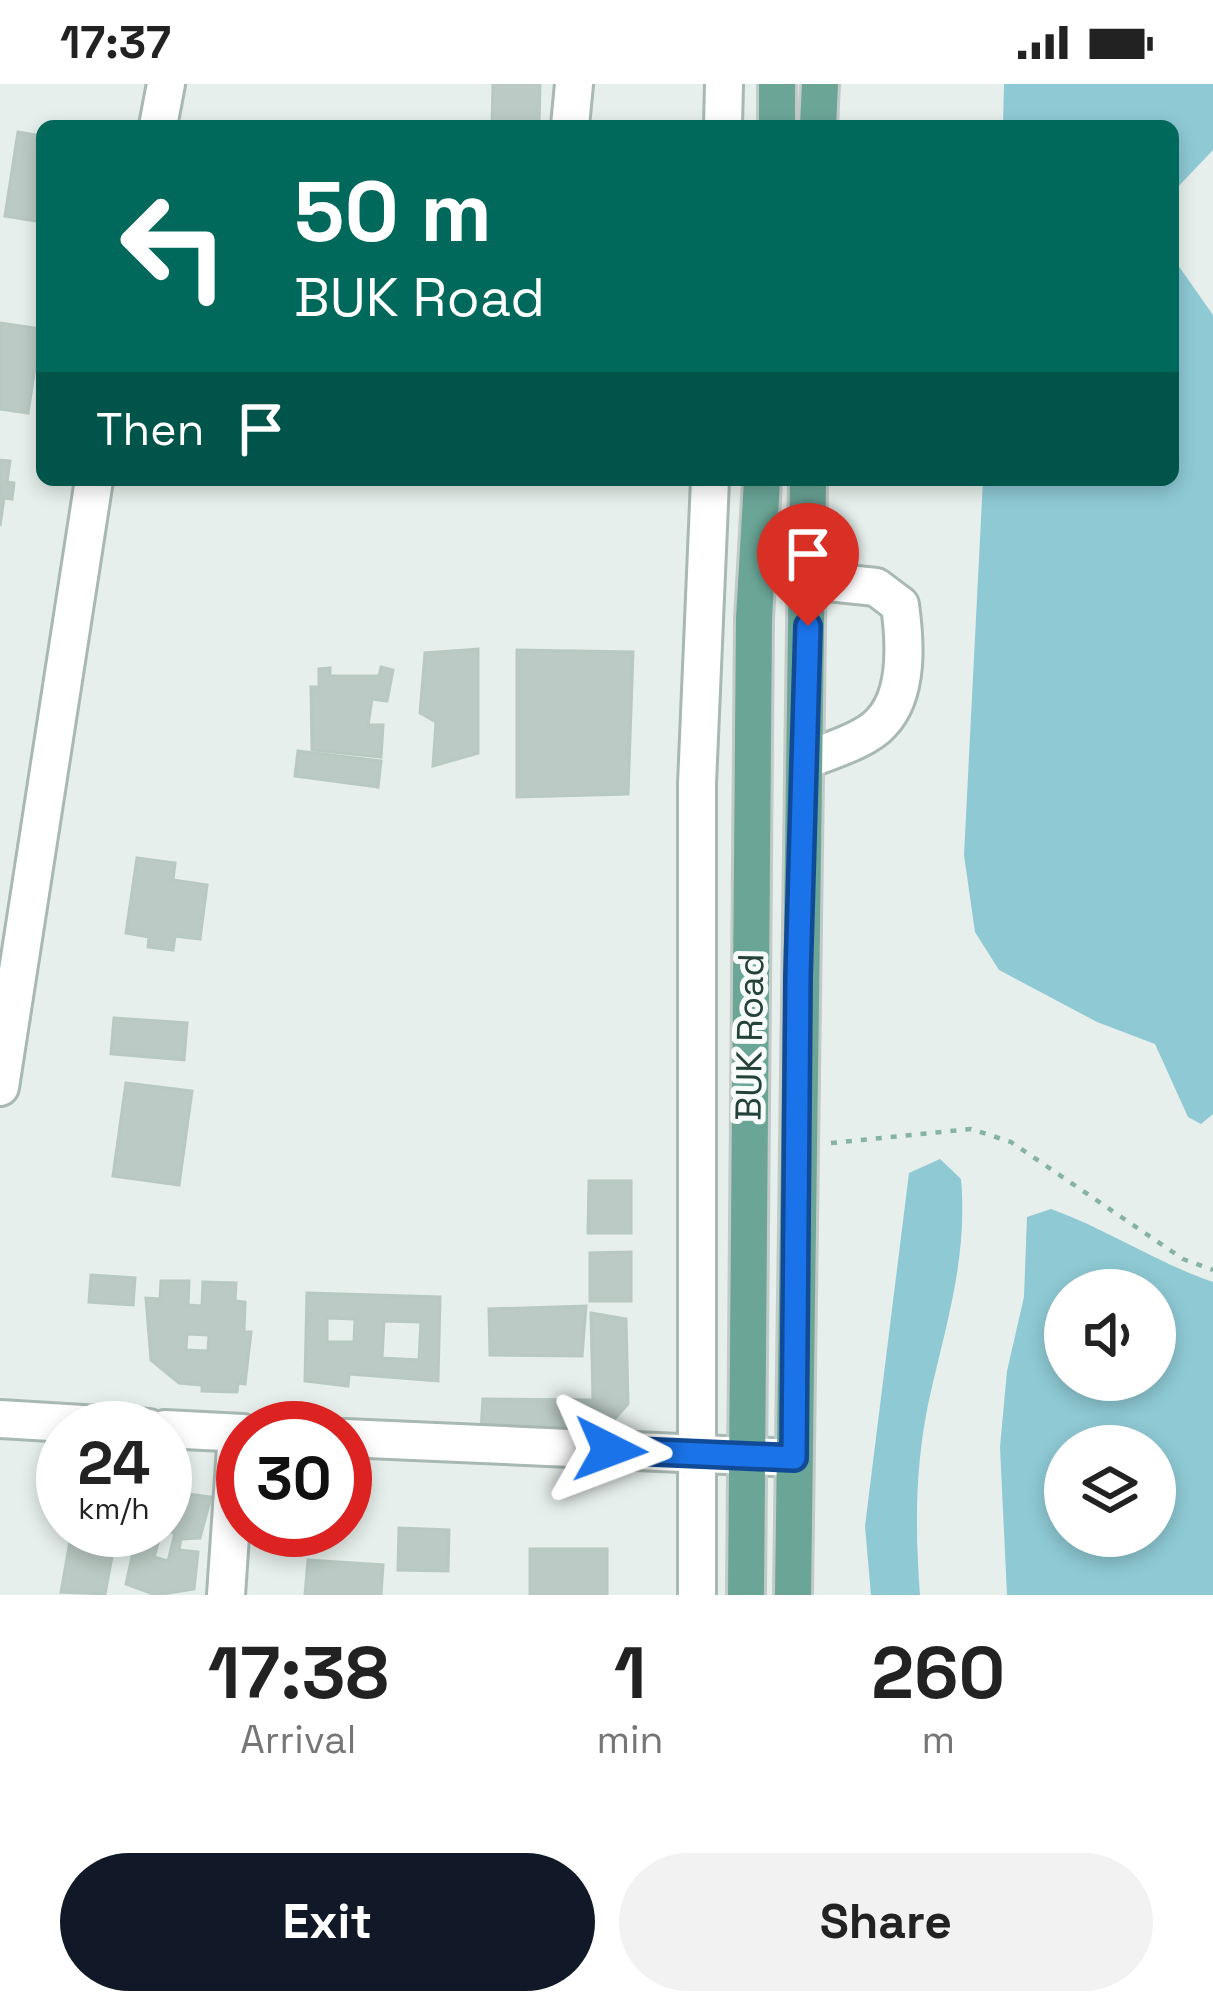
<!DOCTYPE html>
<html lang="en">
<head>
<meta charset="utf-8">
<style>
  body { margin:0; font-family:"Space Grotesk",sans-serif; background:#f2f2f2; color:#222; height:100vh; display:flex; flex-direction:column; font-size:45px; white-space:nowrap }
  * { box-sizing:border-box; margin:0 }
  p { font-size:39px; color:#767676 }
  .icon { flex:none; width:66px; height:66px; fill:none; stroke:currentColor; stroke-width:2; stroke-linecap:round; stroke-linejoin:round }
  .map { position:relative; height:1511px; overflow:hidden }
  .side { display:flex; flex-direction:column; background:#fff; flex:1 }
  .side>* { flex:none }
  .top-card { position:absolute; left:36px; top:36px; width:1143px; height:366px; border-radius:18px; box-shadow:0 6px 18px #0003; background:#00695c; color:#fff; overflow:hidden }
  .tools { position:absolute; left:1044px; top:1185px; display:grid; gap:24px }
  .tools a { display:grid; place-items:center; width:132px; height:132px; border-radius:50%; background:#fff; box-shadow:0 6px 18px #0003; font-size:60px }
  .speed { position:absolute; left:36px; top:1317px; display:flex; gap:24px; font-size:60px; font-weight:700; text-align:center }
  .speed>* { display:grid; place-content:center; width:156px; height:156px; border-radius:50%; background:#fff; box-shadow:0 6px 18px #0003; line-height:1 }
  .speed small { font-size:30px; font-weight:400 }
  .speed .limit { border:18px solid #d22; background:#fff; color:#111 }
  .pin { position:absolute; display:grid; place-items:center; width:102px; height:102px; color:#fff; margin:-123px -51px; border-radius:50% 50% 50% 0; rotate:-45deg; box-shadow:0 0 12px #0007 }
  .pin .icon { rotate:45deg }
  .me { position:absolute; width:132px; margin:-66px; rotate:93deg; stroke-linejoin:round; filter:drop-shadow(0 0 9px #0008) }
  .turn { display:flex; align-items:center; gap:42px; height:252px; padding:0 60px; font-size:54px }
  .turn .icon { width:156px; height:156px; stroke-width:2.5 }
  .turn b { display:block; font-size:84px; line-height:102px }
  .then { display:flex; align-items:center; height:114px; padding:0 60px; background:#0003; gap:24px; font-size:45px }
  .eta { display:flex; justify-content:space-evenly; align-items:center; height:204px; text-align:center }
  .eta b { font-size:72px; font-weight:700; line-height:84px }
  .action { display:flex; gap:24px; margin-top:auto; padding:24px 60px }
  .action a { flex:1; height:138px; border-radius:72px; background:#111827; color:#fff; font-size:48px; font-weight:700; line-height:138px; text-align:center }
  .action a+a { background:#f2f2f2; color:#222 }
  .status { display:flex; justify-content:space-between; align-items:center; height:84px; padding:0 60px; background:#fff; direction:ltr }
  .status svg { height:33px; fill:currentColor }
  .map>svg:first-child { display:block }
  .water { fill:#8ec9d4; fill-rule:evenodd }
  .building { fill:#bbcac4; stroke:#b8c9c2; stroke-width:3; fill-rule:evenodd }
  .lines { fill:none; stroke-linecap:round; stroke-linejoin:round }
  .minor-casing { stroke:#a8b8b2; stroke-width:42 }
  .major-casing { stroke:#c2cac8; stroke-width:42 }
  .path { stroke:#86b3a5; stroke-width:4.5; stroke-dasharray:6 9; stroke-linecap:butt }
  .minor { stroke:#fff; stroke-width:36 }
  .major { stroke:#6aa596; stroke-width:36 }
  .route-casing { stroke:#114b97; stroke-width:30 }
  .route { stroke:#1a73e8; stroke-width:21 }
  .labels { text-anchor:middle; stroke-width:10; stroke-linejoin:round; paint-order:stroke }
  .street-label { font-size:36px; fill:#24423a; stroke:#f7fbf9 }
</style>
</head>
<body>
<div class="status"><b>17:37</b><svg viewBox="0 0 49 12"><path d="M0 12V9h3v3zM5 12V6h3v6zM10 12V3h3v9zM15 12V0h3v12zM26 1h20v11H26zM47 4h2v5h-2z"/></svg></div>
<div class="map">
<svg width="1213" height="1511" viewBox="0 0 1213 1511">
  <rect width="100%" height="100%" fill="#e6efeb"/>
  <g class="water">
    <path d="M1004 0H1213V66L1173 108V42H1003Z"/>
    <path d="M1173 174 1213 231V1030L1201 1040 1188 1033 1155 960 1097 938 999 886 975 848 964 771 983 396H1173Z"/>
    <path d="M940 1075 961 1095C968 1174 946 1240 929 1316 915 1381 915 1445 920 1511H871L865 1442 909 1089Z"/>
    <path d="M1051 1125C1109 1146 1157 1179 1213 1198V1511H1007L1000 1363 1007 1287 1024 1213 1027 1133ZM1065 1206H1155V1296H1065ZM1065 1362H1155V1452H1065Z"/>
  </g>
  <g class="building">
    <path d="M493 0H540L539 42H492Z"/>
    <path d="M18 48 42 52V138L5 132Z"/>
    <path d="M0 239 41 245 28 329 0 325Z"/>
    <path d="M0 376 10 377 7 398 14 399 12 415 4 414 0 442Z"/>
    <path d="M478 565V669L433 682 436 638 420 629 425 569Z"/>
    <path d="M517 566 633 568 628 710 517 713Z"/>
    <path d="M381 583 393 586 387 617 372 615 368 641H383L381 673 312 666 311 603H319V585L330 584V592H379Z"/>
    <path d="M298 667 381 677 378 703 295 692Z"/>
    <path d="M137 774 175 779 173 796 207 801 200 855 175 852 173 866 148 863 149 853 126 849Z"/>
    <path d="M114 934 187 939 184 976 111 970Z"/>
    <path d="M126 999 192 1007 179 1101 113 1092Z"/>
    <path d="M589 1097H631V1149H588Z"/>
    <path d="M631 1168V1217H590V1169Z"/>
    <path d="M91 1191 135 1194 133 1221 89 1218Z"/>
    <path d="M161 1197H189L188 1221 202 1222 203 1198 236 1199 235 1217 245 1218 244 1248H251L245 1300 238 1299 237 1308 202 1307V1301L179 1299 151 1276 146 1214 160 1215ZM187 1250 209 1251 208 1267 186 1266Z"/>
    <path d="M307 1209 440 1213 438 1297 349 1290 348 1302 305 1297ZM327 1234 355 1235 354 1258H327ZM384 1237 421 1238 419 1276 382 1274Z"/>
    <path d="M586 1222 582 1272 490 1271 489 1225Z"/>
    <path d="M591 1229 626 1235 628 1320 600 1351 481 1346 483 1315 593 1316Z"/>
    <path d="M165 1407 211 1413 200 1454 181 1455 179 1466 198 1468 194 1505 156 1511 126 1500 138 1446H162L154 1473 168 1477 175 1449 163 1446Z"/>
    <path d="M399 1444 449 1446 448 1487 398 1486Z"/>
    <path d="M72 1446H117L105 1510 61 1508Z"/>
    <rect x="530" y="1465" width="77" height="46"/>
    <path d="M308 1476 383 1481 381 1511H305Z"/>
  </g>
  <g class="lines">
    <g class="minor-casing">
      <g id="minor">
        <path d="M158 42 166 0"/>
        <path d="M570 42 574 0"/>
        <path d="M723 42 724 0"/>
        <path d="M805 677C827 667 865 657 881 639 909 610 905 557 900 521L876 503 809 496"/>
        <path d="M0 1003 94 396"/>
        <path d="M0 1335 149 1344"/>
        <path d="M165 1345 243 1349"/>
        <path d="M345 1354 794 1374"/>
        <path d="M226 1511 237 1349"/>
        <path d="M697 1511V700L710 396"/>
      </g>
    </g>
    <g class="major-casing">
      <g id="major">
        <path d="M777 42V0"/>
        <path d="M818 42 820 0"/>
        <path d="M746 1511 754 535 762 396"/>
        <path d="M793 1511 808 396"/>
      </g>
    </g>
    <path class="path" d="M831 1059 971 1045 1011 1058 1183 1175 1213 1186"/>
    <use href="#minor" class="minor"/>
    <use href="#major" class="major"/>
  </g>
  <g class="lines">
    <g class="route-casing">
      <path id="route" d="M610 1366 794 1374 798 893 808 542"/>
    </g>
    <use href="#route" class="route"/>
  </g>
  <g class="labels">
    <g class="street-label">
      <text transform="translate(749 953) rotate(-89)" y="13">BUK Road</text>
    </g>
  </g>
</svg>
<div class="tools">
<a><svg class="icon" aria-label="sound" viewBox="0 0 24 24"><path d="M4 9h4l5-4v14l-5-4H4zM17 9q2 3 0 6"/></svg></a>
<a><svg class="icon" aria-label="layers" viewBox="0 0 24 24"><path d="M12 4l9 5-9 5-9-5zM3 14l9 5 9-5"/></svg></a>
</div>
<div class="speed"><div>24<small>km/h</small></div><div class="limit">30</div></div>
<div class="pin" style="left:808px;top:542px;background:#d93025"><svg class="icon" aria-label="arrive" viewBox="0 0 24 24"><path d="M6 21V4h12l-3 4 3 4H6"/></svg></div>
<svg class="me" style="left:610px;top:1366px" viewBox="-20 -20 40 40"><path d="M0-17L14 15 0 8-14 15z" fill="#1a73e8" stroke="#fff" stroke-width="4"/></svg>
<div class="top-card">
<div class="turn"><svg class="icon" aria-label="left" viewBox="0 0 24 24"><path d="M17 20v-9H6M10 6l-5 5 5 5"/></svg><div><b>50 m</b>BUK Road</div></div>
<div class="then">Then<svg class="icon" aria-label="arrive" viewBox="0 0 24 24"><path d="M6 21V4h12l-3 4 3 4H6"/></svg></div>
</div>
</div>
<section class="side">
<div class="eta">
<div><b>17:38</b><p>Arrival</p></div>
<div><b>1</b><p>min</p></div>
<div><b>260</b><p>m</p></div>
</div>
<div class="action"><a>Exit</a><a>Share</a></div>
</section>
</body>
</html>
